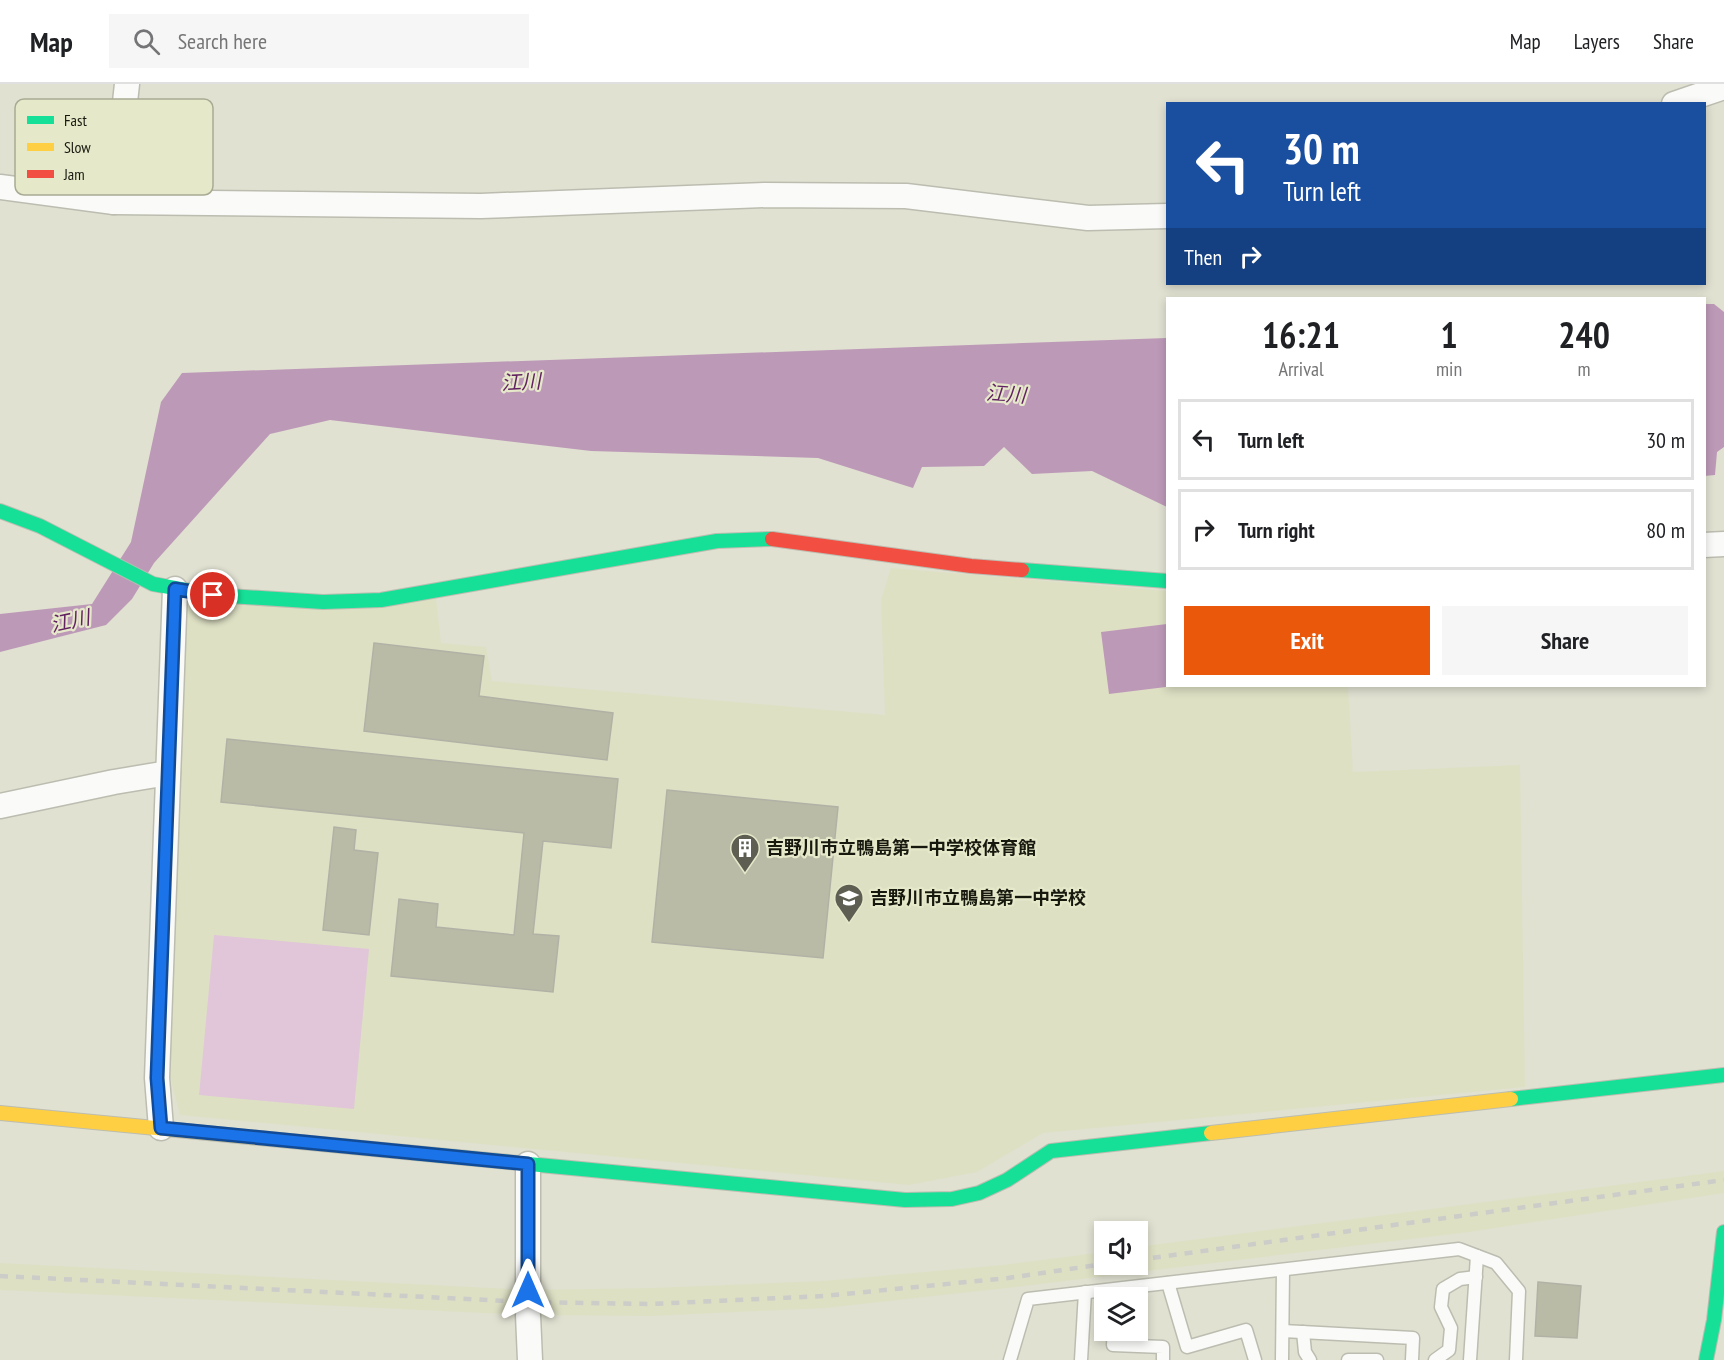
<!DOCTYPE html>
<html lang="en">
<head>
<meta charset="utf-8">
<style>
  body { margin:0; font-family:"PT Sans Narrow","Noto Sans JP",sans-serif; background:#f6f6f6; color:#202124; height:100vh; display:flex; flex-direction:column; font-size:22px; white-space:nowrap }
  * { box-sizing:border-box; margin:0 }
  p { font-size:20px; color:#757577 }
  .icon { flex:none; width:33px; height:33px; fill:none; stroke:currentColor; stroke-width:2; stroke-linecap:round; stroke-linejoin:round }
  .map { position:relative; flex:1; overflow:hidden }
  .panel { position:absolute; left:1166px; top:213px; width:540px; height:390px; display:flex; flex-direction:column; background:#fff; border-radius:0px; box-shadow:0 3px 9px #0003 }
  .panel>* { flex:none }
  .banner { position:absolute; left:1166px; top:18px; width:540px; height:183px; border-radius:0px; box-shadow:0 3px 9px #0003; background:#1a4fa0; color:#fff; overflow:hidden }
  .fabs { position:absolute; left:1094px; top:1137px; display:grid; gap:12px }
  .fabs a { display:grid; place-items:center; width:54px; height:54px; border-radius:0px; background:#fff; box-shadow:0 3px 9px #0003; font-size:30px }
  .pin { position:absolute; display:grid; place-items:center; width:51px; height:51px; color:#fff; margin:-26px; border:3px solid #fff; border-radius:50%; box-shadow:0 2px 6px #0007 }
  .me { position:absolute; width:66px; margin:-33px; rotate:0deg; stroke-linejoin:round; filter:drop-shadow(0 0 4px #0008) }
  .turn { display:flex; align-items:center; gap:21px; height:126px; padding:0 18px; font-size:27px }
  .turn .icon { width:78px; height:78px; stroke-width:2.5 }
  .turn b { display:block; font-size:42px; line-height:51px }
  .then { display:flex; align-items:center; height:57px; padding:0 18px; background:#0003; gap:12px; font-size:22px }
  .eta { display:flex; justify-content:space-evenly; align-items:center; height:102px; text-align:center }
  .eta b { font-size:36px; font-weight:800; line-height:42px }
  .action { display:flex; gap:12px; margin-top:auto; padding:12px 18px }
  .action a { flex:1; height:69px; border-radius:0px; background:#ea580c; color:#fff; font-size:24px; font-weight:800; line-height:69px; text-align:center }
  .action a+a { background:#f6f6f6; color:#202124 }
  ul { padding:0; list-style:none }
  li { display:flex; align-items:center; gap:18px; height:81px; margin:0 12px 9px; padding:0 6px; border:3px solid #e0e0e0; border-radius:0px }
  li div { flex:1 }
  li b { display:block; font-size:22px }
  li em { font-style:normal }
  header { display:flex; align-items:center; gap:36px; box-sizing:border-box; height:84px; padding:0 30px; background:#fff; border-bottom:2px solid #e0e0e0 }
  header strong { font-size:28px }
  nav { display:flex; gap:33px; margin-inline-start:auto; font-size:21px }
  .search { width:420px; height:54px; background:#f6f6f6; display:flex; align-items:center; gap:15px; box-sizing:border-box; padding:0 21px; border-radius:0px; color:#757577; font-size:22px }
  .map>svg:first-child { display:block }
  .built { fill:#dee0c4 }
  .green { fill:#e0c6d8 }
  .water { fill:#bd99b8 }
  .building { fill:#babba6; stroke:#b1b2a5; stroke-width:1.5 }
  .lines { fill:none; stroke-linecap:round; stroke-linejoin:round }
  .lane-casing { stroke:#bcbdb0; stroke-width:15 }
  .street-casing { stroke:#bcbdb0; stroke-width:27 }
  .fast-casing { stroke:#bcbdb0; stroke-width:16 }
  .slow-casing { stroke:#bcbdb0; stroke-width:16 }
  .jam-casing { stroke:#bcbdb0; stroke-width:16 }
  .lane { stroke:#fafaf8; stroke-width:12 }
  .street { stroke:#fafaf8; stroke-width:24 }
  .fast { stroke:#16e098; stroke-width:14 }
  .slow { stroke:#ffcf43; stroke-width:14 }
  .jam { stroke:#f24e42; stroke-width:14 }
  .rail { stroke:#ccccc8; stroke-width:4.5; stroke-dasharray:8 8; stroke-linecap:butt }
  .route-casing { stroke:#114b97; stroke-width:15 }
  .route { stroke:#1a73e8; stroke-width:10 }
  .labels { text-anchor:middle; stroke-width:4.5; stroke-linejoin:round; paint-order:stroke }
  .poi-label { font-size:18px; font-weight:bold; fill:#18190e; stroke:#e6e8ca; text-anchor:start }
  .water-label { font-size:20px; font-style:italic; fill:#622262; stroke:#e6e8ca }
  .key { fill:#e6e8ca; stroke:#a8aa92; stroke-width:1.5 }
  .key-label { font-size:16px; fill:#18190e }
</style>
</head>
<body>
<header>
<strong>Map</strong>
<div class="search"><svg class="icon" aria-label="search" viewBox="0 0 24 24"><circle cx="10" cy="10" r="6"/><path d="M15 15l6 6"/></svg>Search here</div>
<nav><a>Map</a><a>Layers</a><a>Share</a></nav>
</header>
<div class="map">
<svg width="1724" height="1276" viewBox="0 0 1724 1276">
  <rect width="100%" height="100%" fill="#e0e1d1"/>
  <g class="built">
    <path d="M891 484 1167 507V602H1348L1353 688 1520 681 1525 1003 1043 1049 977 1088 909 1101 180 1031 170 992 185 517 436 515 441 559 486 563 492 597 885 631 881 516Z"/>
    <path d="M1724 1087V1109L1469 1148 1007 1204 825 1224 650 1232 528 1231 0 1206V1179L528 1206 652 1204 823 1197 1003 1181 1104 1168V1180H1137V1163Z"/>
  </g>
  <path class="green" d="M214 851 369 865 354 1025 199 1011Z"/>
  <g class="water">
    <path d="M1704 220H1714L1724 228V363L1717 368 1715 391 1704 392Z"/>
    <path d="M1167 254V423L1092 387 1032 390 1004 363 984 382 922 383 913 404 818 374 591 367 330 336 270 350 154 479 132 515 106 541 0 568V530L92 520 131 458 161 318 182 289Z"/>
    <path d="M1167 540V602H1174L1109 610 1101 548Z"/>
  </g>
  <g class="building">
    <path d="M374 559 484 572 479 612 613 629 607 676 364 647Z"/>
    <path d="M227 655 618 695 611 764 543 757 533 850 559 852 553 908 391 892 399 815 438 820 436 843 514 851 524 749 221 718Z"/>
    <path d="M667 706 838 723 823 874 652 858Z"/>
    <path d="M334 743 356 746 354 766 378 769 369 851 323 846Z"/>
    <path d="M1538 1198 1581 1202 1577 1254 1535 1252Z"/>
  </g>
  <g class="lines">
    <g class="lane-casing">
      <g id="lane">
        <path d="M1168 1199 1187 1263 1246 1246 1255 1276"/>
        <path d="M1114 1246 1113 1261 1163 1263V1276"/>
        <path d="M1283 1247 1413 1254 1412 1276"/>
        <path d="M1303 1248 1305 1268 1310 1276"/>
        <path d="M1010 1276 1028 1215 1459 1165 1496 1179 1519 1207 1516 1276"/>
        <path d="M1081 1276 1085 1208"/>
        <path d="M1282 1276 1283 1186"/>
        <path d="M1348 1276H1377"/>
        <path d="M1435 1276 1449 1266 1451 1244 1441 1223 1443 1205 1460 1195 1476 1193"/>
        <path d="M1470 1276 1477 1172"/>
      </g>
    </g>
    <g class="street-casing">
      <g id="street">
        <path d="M1674 20 1724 3"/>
        <path d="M0 103 114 118 481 122 765 111 906 112 1088 134 1167 132"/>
        <path d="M114 118 127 0"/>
        <path d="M1704 461 1724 460"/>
        <path d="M0 722 114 698 168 689"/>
        <path d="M161 1044 157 994 175 505"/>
        <path d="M528 1080V1206"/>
        <path d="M528 1231 530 1276"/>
      </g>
    </g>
    <g class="fast-casing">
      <g id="fast">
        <path d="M0 427 40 442 153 500 213 511 323 518 381 516 717 457 772 455"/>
        <path d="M1022 486 1167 497"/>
        <path d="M1511 1015 1724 991"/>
        <path d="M415 1069 905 1116 952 1115 979 1109 1007 1096 1051 1067 1211 1049"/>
        <path d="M1706 1276 1714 1236 1724 1148"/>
      </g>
    </g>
    <g class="slow-casing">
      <g id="slow">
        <path d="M0 1029 415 1069"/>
        <path d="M1211 1049 1511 1015"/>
      </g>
    </g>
    <g class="jam-casing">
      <path id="jam" d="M772 455 971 482 1022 486"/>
    </g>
    <use href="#lane" class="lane"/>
    <use href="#street" class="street"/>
    <use href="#fast" class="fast"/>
    <use href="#slow" class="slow"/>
    <use href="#jam" class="jam"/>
    <g class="rail">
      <path d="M1137 1176 1724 1096"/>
      <path d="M0 1192 528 1218 650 1220 824 1212 1008 1194 1104 1180"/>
    </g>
  </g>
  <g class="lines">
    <g class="route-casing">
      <path id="route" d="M213 511 175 505 157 994 161 1044 528 1080V1206"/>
    </g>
    <use href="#route" class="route"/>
  </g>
  <defs>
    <g id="building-pin" transform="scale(1.5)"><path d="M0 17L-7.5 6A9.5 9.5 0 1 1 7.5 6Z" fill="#5e5f52" stroke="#e6e8ca"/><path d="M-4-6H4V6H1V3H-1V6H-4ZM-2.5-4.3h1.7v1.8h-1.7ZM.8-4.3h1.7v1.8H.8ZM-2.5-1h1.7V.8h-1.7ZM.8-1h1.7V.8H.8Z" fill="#fff"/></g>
    <g id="school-pin" transform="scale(1.5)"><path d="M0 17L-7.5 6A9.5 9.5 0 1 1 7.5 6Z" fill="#5e5f52" stroke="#e6e8ca"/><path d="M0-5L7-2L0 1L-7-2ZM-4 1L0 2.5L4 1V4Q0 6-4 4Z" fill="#fff"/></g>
  </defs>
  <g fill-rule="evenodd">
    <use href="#building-pin" x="745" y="764"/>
    <use href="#school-pin" x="849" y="814"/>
  </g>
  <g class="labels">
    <g class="poi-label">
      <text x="766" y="770">吉野川市立鴨島第一中学校体育館</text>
      <text x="870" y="820">吉野川市立鴨島第一中学校</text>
    </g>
    <g class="water-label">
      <text transform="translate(521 298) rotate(-3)" y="7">江川</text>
      <text transform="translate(1006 310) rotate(4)" y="7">江川</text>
      <text transform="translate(70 537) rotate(-12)" y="7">江川</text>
    </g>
  </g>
  <rect x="15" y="15" width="198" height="96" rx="9" class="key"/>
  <rect x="27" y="32" width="27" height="8" fill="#16e098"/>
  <rect x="27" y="59" width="27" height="8" fill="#ffcf43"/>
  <rect x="27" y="86" width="27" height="8" fill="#f24e42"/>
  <g class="key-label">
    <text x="64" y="42">Fast</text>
    <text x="64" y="69">Slow</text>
    <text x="64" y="96">Jam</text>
  </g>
</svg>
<div class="fabs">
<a><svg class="icon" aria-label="sound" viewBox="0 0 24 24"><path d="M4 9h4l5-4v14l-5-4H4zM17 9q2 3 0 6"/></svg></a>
<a><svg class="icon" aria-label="layers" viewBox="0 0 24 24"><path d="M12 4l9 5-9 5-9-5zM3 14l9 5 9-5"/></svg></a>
</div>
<div class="pin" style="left:213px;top:511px;background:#d93025"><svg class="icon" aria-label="arrive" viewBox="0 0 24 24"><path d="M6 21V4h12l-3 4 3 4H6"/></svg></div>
<svg class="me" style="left:528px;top:1206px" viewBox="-20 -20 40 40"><path d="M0-17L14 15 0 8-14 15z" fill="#1a73e8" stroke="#fff" stroke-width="4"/></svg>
<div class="banner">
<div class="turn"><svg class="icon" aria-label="left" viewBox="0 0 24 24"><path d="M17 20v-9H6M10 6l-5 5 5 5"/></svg><div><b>30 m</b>Turn left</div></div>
<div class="then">Then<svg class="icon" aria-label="right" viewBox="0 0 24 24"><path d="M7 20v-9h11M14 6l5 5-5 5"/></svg></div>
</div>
<section class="panel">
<div class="eta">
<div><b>16:21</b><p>Arrival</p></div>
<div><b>1</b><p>min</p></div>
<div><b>240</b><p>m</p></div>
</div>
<ul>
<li><svg class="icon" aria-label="left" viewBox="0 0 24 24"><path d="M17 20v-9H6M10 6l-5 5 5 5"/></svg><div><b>Turn left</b></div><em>30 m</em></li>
<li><svg class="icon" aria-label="right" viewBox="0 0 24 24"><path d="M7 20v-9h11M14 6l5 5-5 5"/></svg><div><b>Turn right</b></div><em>80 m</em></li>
</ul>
<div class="action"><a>Exit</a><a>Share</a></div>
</section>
</div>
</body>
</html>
